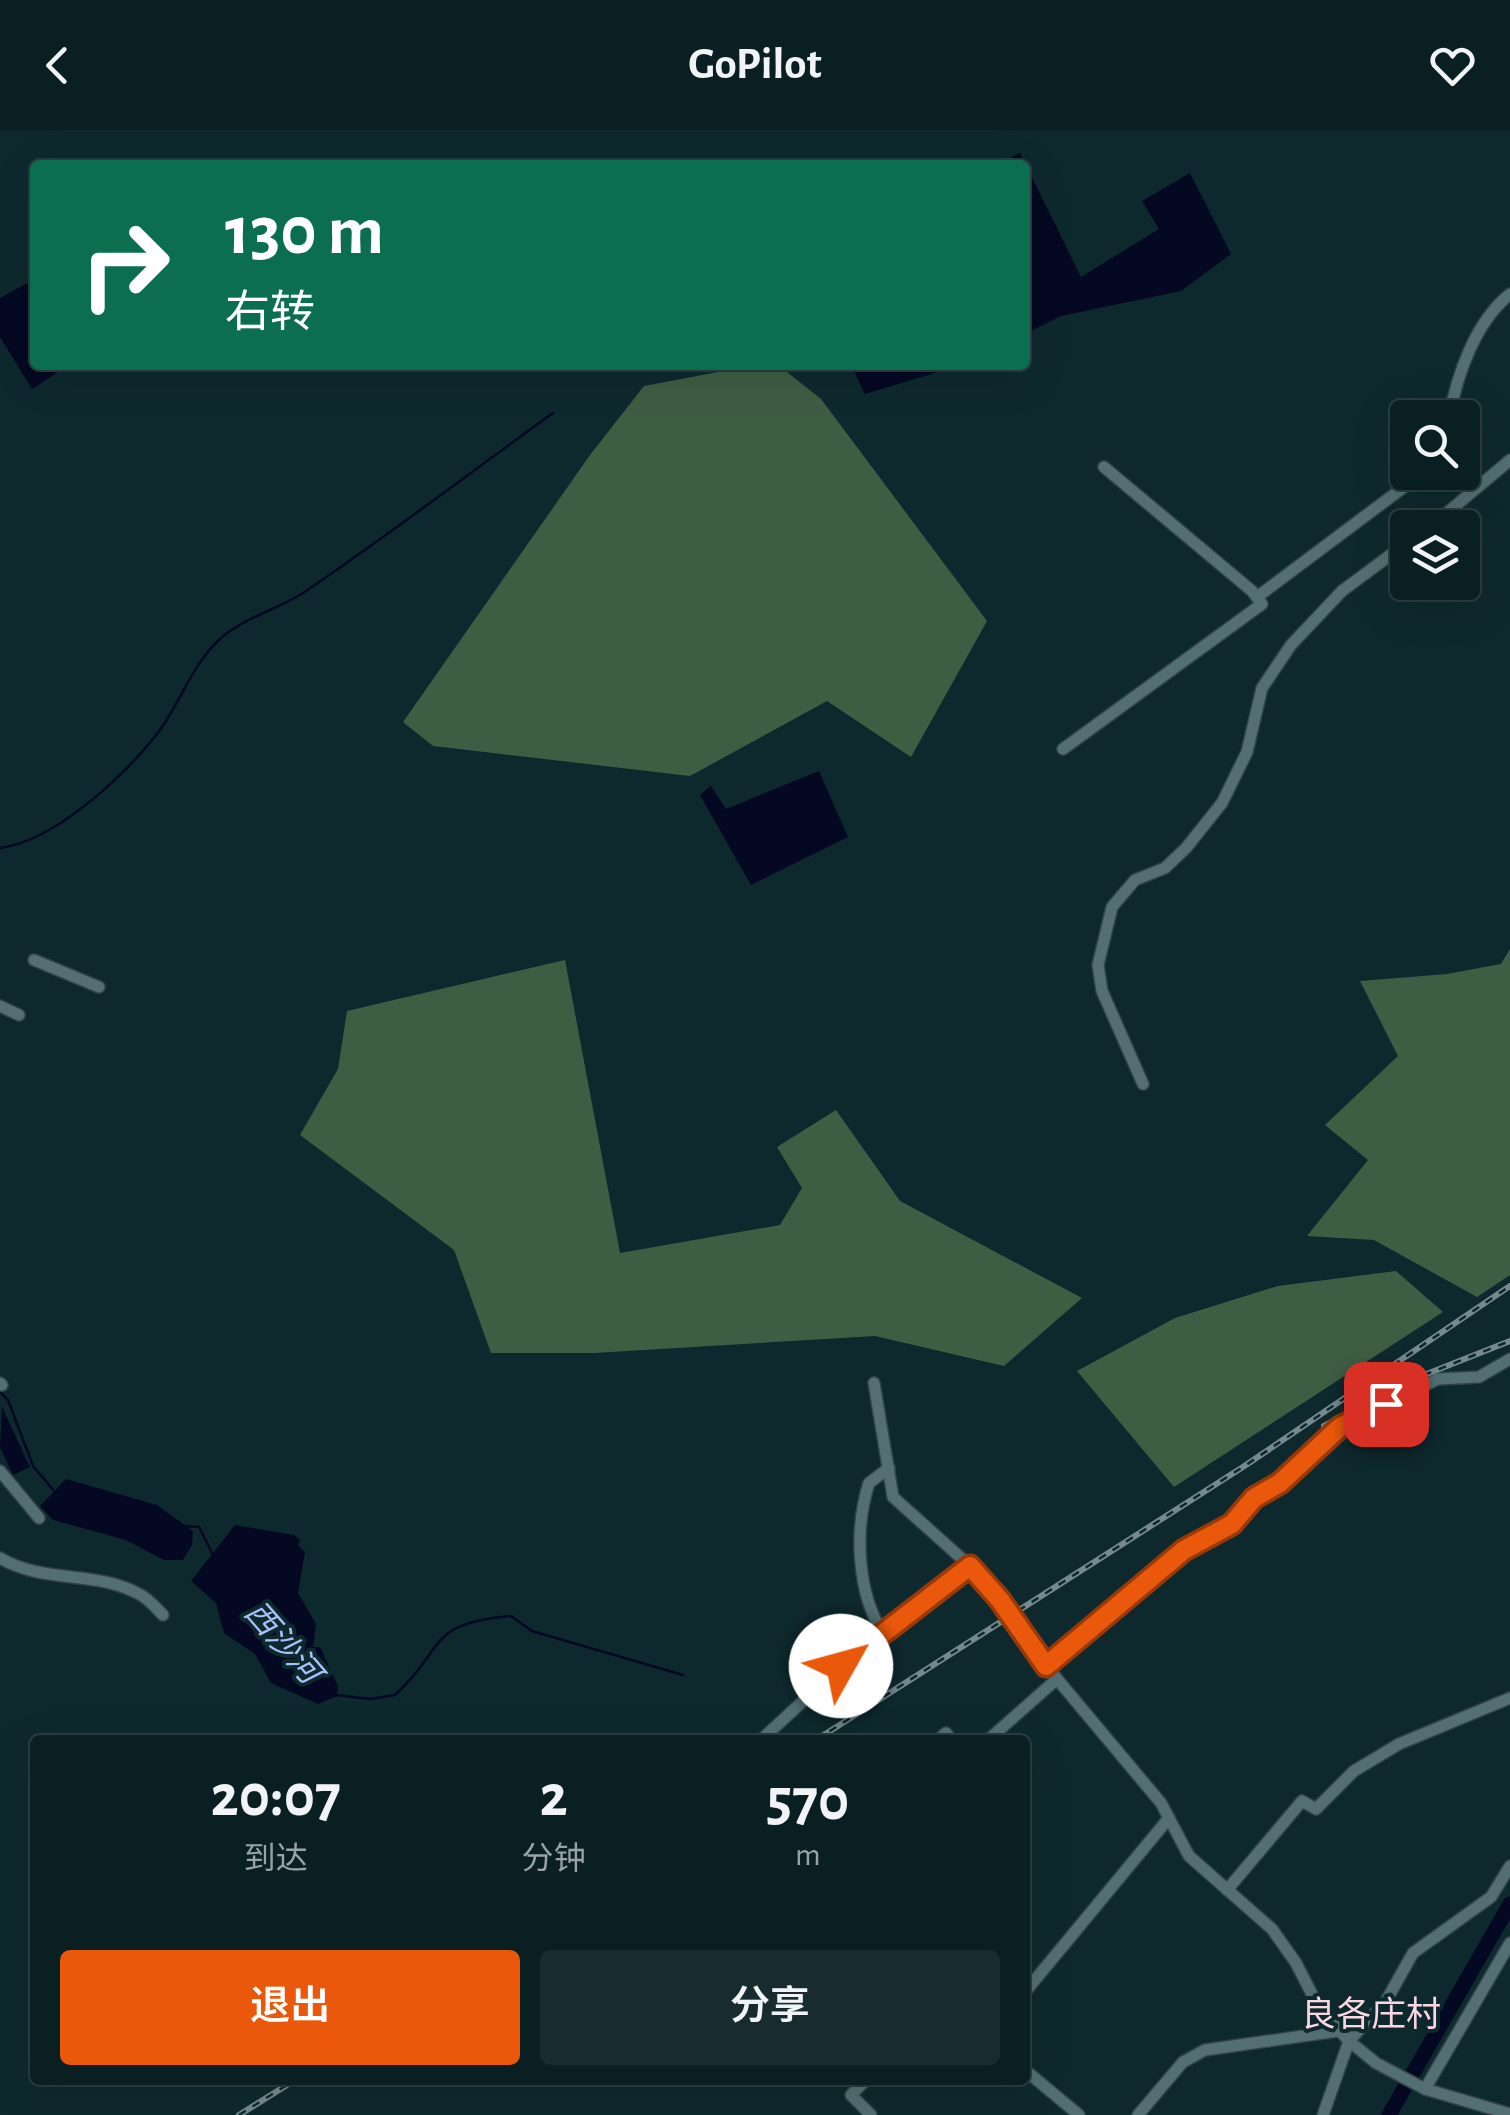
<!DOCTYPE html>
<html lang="zh">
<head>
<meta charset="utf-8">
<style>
  body { margin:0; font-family:"Alegreya Sans","Noto Sans SC",sans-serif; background:#182c2f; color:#f1f3f6; height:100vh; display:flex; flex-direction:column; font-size:38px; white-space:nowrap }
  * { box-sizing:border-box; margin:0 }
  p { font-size:32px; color:#99a2a5 }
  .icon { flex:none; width:55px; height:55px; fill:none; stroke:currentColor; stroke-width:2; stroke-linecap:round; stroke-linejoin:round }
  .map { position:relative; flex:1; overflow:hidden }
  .panel { position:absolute; left:30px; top:1605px; width:1000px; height:350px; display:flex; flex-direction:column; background:#0a1f22; border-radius:10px; box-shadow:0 10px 40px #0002,0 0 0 2px #2a3d40 }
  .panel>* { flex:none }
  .top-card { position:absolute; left:30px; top:30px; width:1000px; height:210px; border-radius:10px; box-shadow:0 10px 40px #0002,0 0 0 2px #2a3d40; background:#0b6e4f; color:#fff; overflow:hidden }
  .tools { position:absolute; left:1390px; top:270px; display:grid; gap:20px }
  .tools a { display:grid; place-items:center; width:90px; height:90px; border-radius:10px; background:#0a1f22; box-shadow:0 10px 40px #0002,0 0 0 2px #2a3d40; font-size:50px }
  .pin { position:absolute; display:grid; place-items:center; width:85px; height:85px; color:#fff; margin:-42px; border-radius:20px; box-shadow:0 5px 15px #0006 }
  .me { position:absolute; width:110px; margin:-55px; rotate:52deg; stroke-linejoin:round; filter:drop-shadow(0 0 8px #0008) }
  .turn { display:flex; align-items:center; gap:35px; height:210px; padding:0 30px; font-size:45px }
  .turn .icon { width:130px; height:130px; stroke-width:2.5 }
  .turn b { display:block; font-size:70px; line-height:85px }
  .eta { display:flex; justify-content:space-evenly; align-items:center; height:170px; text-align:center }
  .eta b { font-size:60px; font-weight:600; line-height:70px }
  .action { display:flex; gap:20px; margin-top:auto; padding:20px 30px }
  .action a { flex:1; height:115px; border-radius:10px; background:#ea580c; color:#fff; font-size:40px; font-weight:600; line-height:115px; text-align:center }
  .action a+a { background:#182c2f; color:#f1f3f6 }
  header { display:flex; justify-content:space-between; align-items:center; height:130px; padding:0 30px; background:#0a1f22; font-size:45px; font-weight:600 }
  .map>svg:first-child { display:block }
  .forest { fill:#3e5e44 }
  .water { fill:#040822 }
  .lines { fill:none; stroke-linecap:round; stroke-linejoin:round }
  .stream { stroke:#040822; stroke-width:2.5 }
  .river { stroke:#040822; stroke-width:15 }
  .minor-casing { stroke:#314246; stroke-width:14 }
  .minor { stroke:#536f74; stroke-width:11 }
  .rail-casing { stroke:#758a8e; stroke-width:6 }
  .rail { stroke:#0e292e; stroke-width:2.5; stroke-dasharray:8; stroke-linecap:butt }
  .minor-bridge-casing { stroke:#314246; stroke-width:14; stroke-linecap:butt }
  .minor-bridge { stroke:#536f74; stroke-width:11 }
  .route-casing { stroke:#983908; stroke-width:25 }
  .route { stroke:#ea580c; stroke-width:18 }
  .labels { text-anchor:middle; stroke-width:8; stroke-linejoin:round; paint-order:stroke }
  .water-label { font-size:32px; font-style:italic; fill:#abbffa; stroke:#0e292e }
  .quarter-label { font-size:35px; fill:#fad7e1; stroke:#0e292e }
</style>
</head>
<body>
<header><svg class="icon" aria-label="back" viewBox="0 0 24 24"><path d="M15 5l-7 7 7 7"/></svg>GoPilot<svg class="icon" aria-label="heart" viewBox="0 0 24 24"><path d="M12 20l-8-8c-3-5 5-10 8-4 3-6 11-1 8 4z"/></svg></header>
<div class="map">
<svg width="1510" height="1985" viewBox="0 0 1510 1985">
  <rect width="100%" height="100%" fill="#0e292e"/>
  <g class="forest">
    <path d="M755 235H778L821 269 987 491 911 627 827 571 690 646 433 616 403 592 590 325 644 256Z"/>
    <path d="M1510 819V1145L1477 1167 1374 1110 1307 1106 1368 1030 1325 995 1398 926 1360 851 1447 844 1501 834Z"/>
    <path d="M565 830 620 1123 780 1095 802 1058 777 1017 836 980 900 1071 1082 1168 1004 1236 875 1206 594 1223H491L454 1120 300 1005 338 939 347 881Z"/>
    <path d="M1396 1141 1443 1182 1174 1357 1077 1241 1175 1188 1278 1156Z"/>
  </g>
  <g class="water">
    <path d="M1020 23 1081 147 1159 99 1142 71 1190 43 1231 124 1181 161 1061 186 1025 204V93L1030 91 1025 79V35H1008L1006 30Z"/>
    <path d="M33 150 35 235H69L32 259 0 207V168Z"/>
    <path d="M851 235H939L941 241 865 264Z"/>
    <path d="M819 641 848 707 751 755 700 665 711 656 726 679Z"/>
    <path d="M2 1277 30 1337 13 1345 0 1318Z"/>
    <path d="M66 1349 157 1375 193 1401 192 1415 183 1430H164L126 1410 53 1390 40 1376Z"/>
    <path d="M235 1395 294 1405 300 1410 298 1415 305 1422 298 1463 316 1494 313 1517H320L338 1556 337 1566 318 1574 271 1553 255 1524 224 1503 216 1473 191 1451Z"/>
  </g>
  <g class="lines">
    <g class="stream">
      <path d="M0 718C55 711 124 646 157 604 180 574 192 534 220 509 244 487 280 479 306 461 390 404 471 342 553 283"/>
      <path d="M0 1262 8 1270 33 1336 56 1363"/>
      <path d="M185 1396 199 1397 213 1425"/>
      <path d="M336 1565 370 1569 395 1565C448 1516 425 1494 511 1486L532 1501 683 1545"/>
    </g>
    <path class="river" d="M1389 1985 1510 1774"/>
    <g class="minor-casing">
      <g id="minor">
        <path d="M1449 288C1457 245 1475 192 1510 164"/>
        <path d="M1429 398 1510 330"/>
        <path d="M1257 467 1424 342"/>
        <path d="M1063 619 1262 474 1252 461 1104 337"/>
        <path d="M34 830 99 857"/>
        <path d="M0 876 19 885"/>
        <path d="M1143 954 1102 861 1098 835 1112 777 1135 750 1165 738 1186 718 1222 673 1247 622 1262 558 1291 515 1342 461 1408 412"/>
        <path d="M0 1253 2 1255"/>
        <path d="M874 1253 893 1367 970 1436 999 1470"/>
        <path d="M0 1341 39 1388"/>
        <path d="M0 1428C43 1454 96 1440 139 1464 148 1468 156 1478 163 1485"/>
        <path d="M883 1504C857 1462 854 1400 869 1353L889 1338"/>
        <path d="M1032 1519 1161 1673 1189 1726 1272 1799 1296 1833 1319 1878 1349 1911 1376 1933 1425 1959 1510 1984"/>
        <path d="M1046 1536 1184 1421 1232 1394 1254 1368 1280 1353 1340 1297 1438 1249 1479 1247 1510 1229"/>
        <path d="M761 1610 841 1536 970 1436"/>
        <path d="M938 1610 946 1603 952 1610"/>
        <path d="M988 1610 1057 1549"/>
        <path d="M1227 1760 1302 1671 1316 1679 1354 1641 1399 1614 1510 1568"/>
        <path d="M1025 1862 1169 1688"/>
        <path d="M1025 1940 1079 1985"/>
        <path d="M866 1950 851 1965 871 1985"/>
        <path d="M1425 1959 1510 1813"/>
        <path d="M1138 1985 1183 1932 1205 1920 1338 1901"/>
        <path d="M1323 1985 1349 1911 1386 1871 1413 1823 1491 1767 1510 1736"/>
      </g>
    </g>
    <use href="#minor" class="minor"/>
    <g class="rail-casing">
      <g id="rail">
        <path d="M1324 1296 1414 1249 1510 1211"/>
        <path d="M816 1610 1246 1335 1510 1156"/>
        <path d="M239 1985 295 1950"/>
      </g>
    </g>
    <use href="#rail" class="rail"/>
    <g class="minor-bridge-casing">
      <path id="minor-bridge" d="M999 1470 1032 1519"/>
    </g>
    <use href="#minor-bridge" class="minor-bridge"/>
  </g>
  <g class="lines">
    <g class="route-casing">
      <path id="route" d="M841 1536 970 1436 1000 1470 1046 1536 1184 1420 1232 1394 1254 1368 1280 1353 1340 1297 1386 1274"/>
    </g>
    <use href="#route" class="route"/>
  </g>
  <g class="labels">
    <g class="water-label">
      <text transform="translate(283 1512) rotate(49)" y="11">西沙河</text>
    </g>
    <g class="quarter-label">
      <text x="1371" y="1896">良各庄村</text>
    </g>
  </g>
</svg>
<div class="tools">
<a><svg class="icon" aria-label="search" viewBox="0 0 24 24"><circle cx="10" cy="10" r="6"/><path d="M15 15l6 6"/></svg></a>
<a><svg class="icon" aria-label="layers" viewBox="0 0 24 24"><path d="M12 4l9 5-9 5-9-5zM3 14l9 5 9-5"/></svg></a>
</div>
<div class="pin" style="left:1386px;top:1274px;background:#d93025"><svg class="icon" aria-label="arrive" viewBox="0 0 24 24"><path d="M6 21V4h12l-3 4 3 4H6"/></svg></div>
<svg class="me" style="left:841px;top:1536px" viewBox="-20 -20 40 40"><circle r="19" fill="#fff"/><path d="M0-13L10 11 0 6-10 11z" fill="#ea580c"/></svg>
<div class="top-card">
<div class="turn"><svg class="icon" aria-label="right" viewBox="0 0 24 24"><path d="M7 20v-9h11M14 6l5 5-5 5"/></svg><div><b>130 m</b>右转</div></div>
</div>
<section class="panel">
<div class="eta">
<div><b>20:07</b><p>到达</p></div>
<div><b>2</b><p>分钟</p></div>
<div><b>570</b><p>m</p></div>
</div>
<div class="action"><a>退出</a><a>分享</a></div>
</section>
</div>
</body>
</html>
